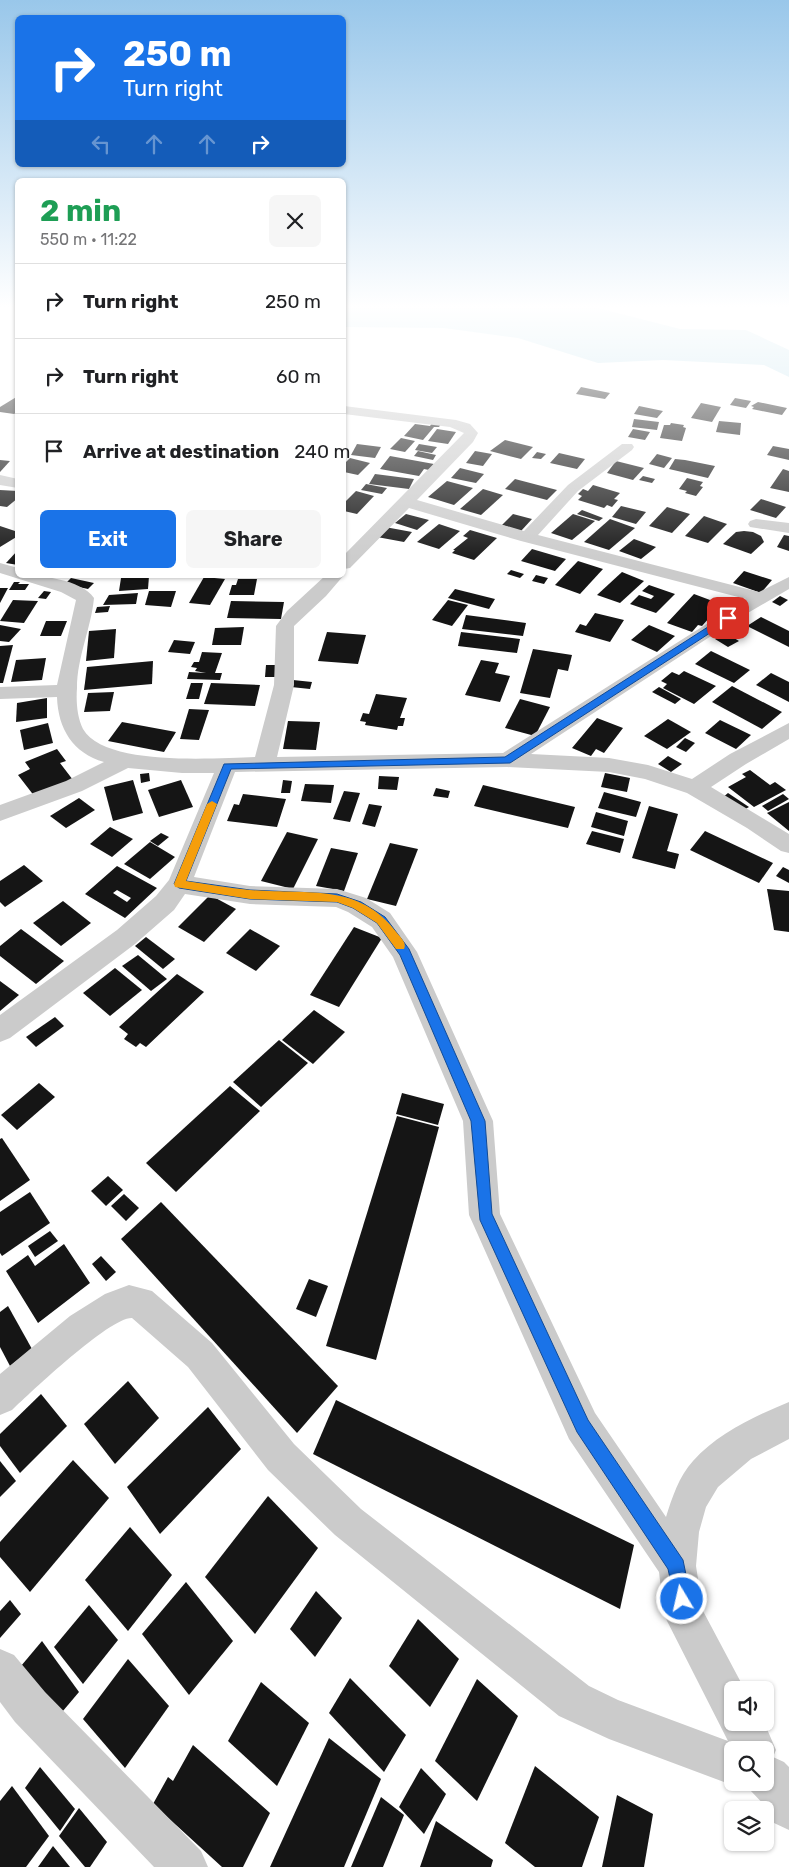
<!DOCTYPE html>
<html lang="en">
<head>
<meta charset="utf-8">
<style>
  body { margin:0; font-family:Rubik,sans-serif; background:#f6f6f6; color:#202124; height:100vh; display:flex; flex-direction:column; font-size:19px; white-space:nowrap }
  * { box-sizing:border-box; margin:0 }
  p { font-size:16px; color:#757577 }
  .icon { flex:none; width:28px; height:28px; fill:none; stroke:currentColor; stroke-width:2; stroke-linecap:round; stroke-linejoin:round }
  .map { position:relative; flex:1; overflow:hidden }
  .drawer { position:absolute; left:15px; top:178px; width:331px; height:400px; display:flex; flex-direction:column; background:#fff; border-radius:8px; box-shadow:0 1px 4px #0004 }
  .drawer>* { flex:none }
  .banner { position:absolute; left:15px; top:15px; width:331px; height:152px; border-radius:8px; box-shadow:0 1px 4px #0004; background:#1a73e8; color:#fff; overflow:hidden }
  .controls { position:absolute; left:724px; top:1681px; display:grid; gap:10px }
  .controls a { display:grid; place-items:center; width:50px; height:50px; border-radius:8px; background:#fff; box-shadow:0 1px 4px #0004; font-size:25px }
  .pin { position:absolute; display:grid; place-items:center; width:42px; height:42px; color:#fff; margin:-21px; border-radius:10px; box-shadow:0 2px 8px #0006 }
  .me { position:absolute; width:55px; margin:-28px; rotate:351deg; stroke-linejoin:round; filter:drop-shadow(0 0 4px #0008) }
  .turn { display:flex; align-items:center; gap:18px; height:105px; padding:0 25px; font-size:22px }
  .turn .icon { width:65px; height:65px; stroke-width:2.5 }
  .turn b { display:block; font-size:35px; line-height:42px }
  .lanes { display:flex; align-items:center; height:48px; padding:0 25px; background:#0003; justify-content:center; gap:25px; direction:ltr }
  .lanes .off { opacity:.35 }
  .round { display:grid; place-items:center; flex:none; width:52px; height:52px; border-radius:8px; background:#f6f6f6 }
  .headline { display:flex; align-items:center; justify-content:space-between; height:85px; padding:0 25px }
  h1 { font-size:30px; font-weight:700; line-height:38px; color:#1e9e55 }
  .button { display:flex; gap:10px; margin-top:auto; padding:10px 25px }
  .button a { flex:1; height:58px; border-radius:8px; background:#1a73e8; color:#fff; font-size:20px; font-weight:700; line-height:58px; text-align:center }
  .button a+a { background:#f6f6f6; color:#202124 }
  ul { padding:0; list-style:none }
  li { display:flex; align-items:center; gap:15px; height:75px; padding:0 25px; border-top:1px solid #e0e0e0 }
  li div { flex:1 }
  li b { display:block; font-size:19px }
  li em { font-style:normal }
  .map>svg:first-child { display:block }
  .water { fill:#c4e3ee }
  .building { fill:#151515; fill-rule:evenodd }
  .lines { fill:none; stroke-linecap:round; stroke-linejoin:round }
  .minor { fill:#cbcbcb; fill-rule:evenodd }
  .route { fill:#1a73e8; stroke:#114b97 }
  .slow { fill:#f59e0b }
</style>
</head>
<body>
<div class="map">
<svg width="789" height="1867" viewBox="0 0 789 1867">
  <rect width="100%" height="100%" fill="#fff"/>
  <path class="water" d="M344 306H590L680 329 746 330 789 350V377L764 365 663 360 598 363 518 338 444 328 344 327Z"/>
  <g class="building">
    <path d="M581 387 610 393 605 399 576 394Z"/>
    <path d="M18 396V412L14 414 0 412V407Z"/>
    <path d="M735 398 751 401 746 408 730 405Z"/>
    <path d="M758 402 787 408 782 415 752 409 754 407 751 406Z"/>
    <path d="M701 403 721 407 712 422 691 418Z"/>
    <path d="M639 406 663 411 657 418 634 414Z"/>
    <path d="M634 419 659 422 657 430 632 427Z"/>
    <path d="M719 421 741 423 740 435 716 432Z"/>
    <path d="M432 423 441 424 439 427H434L423 440 404 436 415 424 430 426Z"/>
    <path d="M671 423 684 425 683 427 686 428 682 441 660 438 664 425H670Z"/>
    <path d="M437 429 456 432 448 444 428 441Z"/>
    <path d="M633 429 650 432 645 440 628 437Z"/>
    <path d="M401 438 415 441 405 452 390 449Z"/>
    <path d="M505 440 533 447 521 459 490 451Z"/>
    <path d="M357 444 381 447 375 458 351 455Z"/>
    <path d="M419 444 437 447 432 453 415 450Z"/>
    <path d="M773 446 789 449V460L767 455Z"/>
    <path d="M418 451 436 455 433 460 414 456Z"/>
    <path d="M475 451 492 454 483 466 466 463Z"/>
    <path d="M537 452 546 454 541 459 532 458Z"/>
    <path d="M559 453 585 459 577 469 550 463Z"/>
    <path d="M657 454 672 458 664 468 649 464Z"/>
    <path d="M390 456 434 464 429 470 424 469 419 476 380 469Z"/>
    <path d="M350 458 370 463 358 475 344 472V464Z"/>
    <path d="M675 459 685 460 715 466 708 478 669 469Z"/>
    <path d="M0 460 10 461 0 472Z"/>
    <path d="M616 461 644 468 633 480 607 473Z"/>
    <path d="M460 468 484 474 476 483 451 478Z"/>
    <path d="M783 469 789 471V492L770 488Z"/>
    <path d="M375 474 414 479 409 489 369 484Z"/>
    <path d="M643 476 655 479 652 483 639 480Z"/>
    <path d="M687 478 703 482 700 486 703 487 696 496 685 493 687 491 679 489Z"/>
    <path d="M515 479 557 490 547 500 505 489Z"/>
    <path d="M447 481 473 488 454 505 428 497Z"/>
    <path d="M366 484 387 488 382 494 361 490Z"/>
    <path d="M593 485 620 493 614 499 618 500 612 507 607 505 604 508 578 500 582 496 578 494 583 489 588 491Z"/>
    <path d="M483 489 503 495 481 515 460 509Z"/>
    <path d="M0 490 18 491V498L7 507 0 506Z"/>
    <path d="M356 491 374 496 357 514 344 511V503Z"/>
    <path d="M761 499 786 507 776 518 750 510Z"/>
    <path d="M621 506 646 512 636 524 612 517Z"/>
    <path d="M667 507 690 514 672 533 649 526Z"/>
    <path d="M582 510 603 518 599 521 577 514Z"/>
    <path d="M406 514 429 520 417 530 395 523Z"/>
    <path d="M513 514 532 519 521 531 502 525Z"/>
    <path d="M573 514 595 521 572 540 551 533Z"/>
    <path d="M704 516 727 524 708 543 685 536Z"/>
    <path d="M610 519 635 528 609 550 584 542Z"/>
    <path d="M439 524 460 531 439 549 417 542Z"/>
    <path d="M0 526 18 532V536L0 547Z"/>
    <path d="M385 527 412 532 404 542 377 537Z"/>
    <path d="M470 530 497 538 474 560 452 553 455 550H453L468 538 463 536Z"/>
    <path d="M744 531 753 532 761 536 764 542 751 554 723 544 736 532Z"/>
    <path d="M784 535 789 536V551L777 547Z"/>
    <path d="M634 539 656 547 641 559 619 551Z"/>
    <path d="M532 549 566 559 555 571 521 561Z"/>
    <path d="M18 550V565L6 563Z"/>
    <path d="M578 561 603 569 580 594 555 585Z"/>
    <path d="M511 570 524 574 520 578 507 574Z"/>
    <path d="M744 571 772 580 761 593 733 583Z"/>
    <path d="M622 572 644 581 620 603 597 595Z"/>
    <path d="M536 575 548 578 544 584 532 581Z"/>
    <path d="M149 576 148 589 119 591 121 578Z"/>
    <path d="M204 577 225 579 210 605 189 603Z"/>
    <path d="M71 578 94 583 88 589 65 584Z"/>
    <path d="M238 579H257L254 595H229L232 585H236Z"/>
    <path d="M14 582H20L18 584H29L25 590H9Z"/>
    <path d="M649 585 675 594 656 613 630 604 639 595 651 599 654 596 642 591Z"/>
    <path d="M0 588H8L0 603Z"/>
    <path d="M455 589 495 599 489 609 448 598Z"/>
    <path d="M44 591 51 592 46 599 38 598Z"/>
    <path d="M149 591H176L171 607 145 605Z"/>
    <path d="M138 593 136 604 103 605 109 595Z"/>
    <path d="M694 594 718 603 714 608 717 609 702 626 698 625 692 632 667 623Z"/>
    <path d="M780 596 788 600 780 606 772 602Z"/>
    <path d="M13 600 38 601 24 623 0 621Z"/>
    <path d="M448 600 468 605 452 626 432 620Z"/>
    <path d="M231 601 284 602 281 619 227 618Z"/>
    <path d="M110 606 108 612 95 613 97 607Z"/>
    <path d="M595 613 624 620 610 642 575 632 580 624 586 626Z"/>
    <path d="M466 615 526 623 523 636 462 629Z"/>
    <path d="M761 617 789 631V647L747 626Z"/>
    <path d="M46 621H67L61 636H40Z"/>
    <path d="M0 625 21 629 9 642 0 641Z"/>
    <path d="M649 625 675 636 657 652 631 640Z"/>
    <path d="M244 627 241 645H212L215 628Z"/>
    <path d="M116 629 114 658 86 661 89 631Z"/>
    <path d="M327 632 366 635 358 664 318 661Z"/>
    <path d="M461 632 520 639 517 653 458 646Z"/>
    <path d="M726 633 739 641 728 647 715 639Z"/>
    <path d="M174 640 195 642 190 654 168 652Z"/>
    <path d="M13 645 3 683H0V646Z"/>
    <path d="M533 649 572 655 568 671 558 669 550 698 520 693Z"/>
    <path d="M711 651 750 670 734 683 695 664Z"/>
    <path d="M202 652 222 653 215 673H222L220 680 187 679 189 672 206 673 195 671 197 668 191 667 194 662H199Z"/>
    <path d="M46 658 42 680 11 682 16 660Z"/>
    <path d="M481 660 499 663 495 673 510 676 500 702 465 695Z"/>
    <path d="M153 661 152 684 84 690 87 667Z"/>
    <path d="M266 665H277L275 677H265Z"/>
    <path d="M684 671 716 686 694 704 663 688 667 684 661 681 672 672 679 675Z"/>
    <path d="M771 673 789 682V702L756 685Z"/>
    <path d="M293 680 312 682 310 689 291 687Z"/>
    <path d="M191 683H203L199 699H186Z"/>
    <path d="M211 683 260 685 255 706 204 704Z"/>
    <path d="M732 686 782 712 762 729 712 702Z"/>
    <path d="M659 687 681 699 675 704 652 692Z"/>
    <path d="M114 692 110 711 84 712 88 693Z"/>
    <path d="M376 694 407 698 400 718H405L403 726H398L397 730 365 725 366 722 360 721 363 713 369 714Z"/>
    <path d="M47 698V718L16 722 17 703Z"/>
    <path d="M520 699 550 707 535 736 505 728Z"/>
    <path d="M189 709 209 710 199 740 180 739Z"/>
    <path d="M597 718 623 728 604 753 596 749 591 756 572 748Z"/>
    <path d="M668 719 691 732 667 749 644 736Z"/>
    <path d="M720 720 751 735 736 749 705 733Z"/>
    <path d="M288 721 320 722 316 750 283 749Z"/>
    <path d="M122 722 176 732 164 752 108 741Z"/>
    <path d="M48 723 53 743 24 750 20 730Z"/>
    <path d="M685 738 695 743 686 752 676 747Z"/>
    <path d="M57 749 66 761 60 763 73 780 35 797 18 775 30 769 25 762Z"/>
    <path d="M668 756 682 764 671 772 658 764Z"/>
    <path d="M750 770 770 785 775 782 786 790 754 807 728 787 746 777 742 774Z"/>
    <path d="M149 773 150 781 141 783 140 774Z"/>
    <path d="M605 773 630 778 627 792 601 787Z"/>
    <path d="M379 776 399 777 397 790 378 789Z"/>
    <path d="M133 780 143 813 113 821 104 787Z"/>
    <path d="M181 780 193 807 159 817 148 790Z"/>
    <path d="M283 780 292 781 290 793H281Z"/>
    <path d="M305 784 334 785 331 803 301 801Z"/>
    <path d="M483 785 575 807 568 828 474 806Z"/>
    <path d="M436 788 450 791 448 798 433 796Z"/>
    <path d="M344 791 360 793 350 822 333 819Z"/>
    <path d="M604 792 641 802 636 817 598 808Z"/>
    <path d="M728 793 749 807 742 811 722 798Z"/>
    <path d="M243 794 286 799 277 827 227 821 234 804 239 805Z"/>
    <path d="M783 794 789 799 768 811 762 806Z"/>
    <path d="M79 798 95 810 66 828 50 816Z"/>
    <path d="M789 802V831L767 813Z"/>
    <path d="M369 804 382 806 375 827 362 824Z"/>
    <path d="M649 806 678 814 667 851 679 854 675 869 632 858Z"/>
    <path d="M596 812 628 821 624 836 591 827Z"/>
    <path d="M110 827 133 839 112 857 90 844Z"/>
    <path d="M592 831 624 839 620 853 586 844Z"/>
    <path d="M705 831 773 863 759 883 690 850Z"/>
    <path d="M287 832 318 839 293 889 261 881Z"/>
    <path d="M161 833 169 837 158 846 150 841Z"/>
    <path d="M150 842 175 857 150 879 124 864Z"/>
    <path d="M390 843 418 849 396 906 367 899Z"/>
    <path d="M331 848 358 853 344 891 316 886Z"/>
    <path d="M24 865 43 881 5 907 0 902V881Z"/>
    <path d="M117 866 157 888 125 918 85 894ZM117 890 131 898 127 902 113 893Z"/>
    <path d="M783 867 789 870V883L776 876Z"/>
    <path d="M767 889 789 891V932L774 930Z"/>
    <path d="M210 895 236 909 204 942 178 927Z"/>
    <path d="M63 901 91 923 61 946 33 923Z"/>
    <path d="M354 927 382 938 339 1007 310 995Z"/>
    <path d="M21 929 64 961 36 984 0 956V946Z"/>
    <path d="M250 929 280 946 256 971 226 953Z"/>
    <path d="M146 937 175 959 163 969 135 946Z"/>
    <path d="M138 955 167 979 151 991 122 966Z"/>
    <path d="M115 968 142 990 110 1016 83 993Z"/>
    <path d="M177 974 204 992 146 1047 140 1043 136 1047 124 1039 128 1034 119 1027Z"/>
    <path d="M0 981 19 995 0 1011Z"/>
    <path d="M314 1010 345 1032 313 1064 282 1040Z"/>
    <path d="M55 1017 64 1026 36 1047 26 1037Z"/>
    <path d="M279 1040 308 1063 261 1107 233 1082Z"/>
    <path d="M39 1083 55 1097 17 1130 1 1115Z"/>
    <path d="M230 1086 260 1111 176 1192 146 1163Z"/>
    <path d="M402 1093 444 1104 438 1125 396 1114Z"/>
    <path d="M397 1116 439 1127 376 1360 326 1346Z"/>
    <path d="M2 1138 30 1180 0 1201V1139Z"/>
    <path d="M108 1176 123 1190 106 1206 91 1191Z"/>
    <path d="M30 1192 50 1223 2 1256 0 1253V1212Z"/>
    <path d="M124 1194 139 1208 126 1221 111 1206Z"/>
    <path d="M161 1202 338 1386 297 1433 121 1239Z"/>
    <path d="M50 1231 58 1241 35 1257 28 1246Z"/>
    <path d="M64 1244 90 1283 38 1323 6 1271 28 1255 35 1266Z"/>
    <path d="M101 1256 116 1272 106 1281 92 1264Z"/>
    <path d="M309 1279 328 1286 316 1317 296 1309Z"/>
    <path d="M8 1306 32 1349 10 1366 0 1347V1312Z"/>
    <path d="M128 1381 159 1418 115 1464 84 1424Z"/>
    <path d="M41 1394 67 1426 20 1473 0 1446V1434Z"/>
    <path d="M336 1400 634 1545 620 1609 313 1454Z"/>
    <path d="M208 1407 241 1449 160 1534 127 1487Z"/>
    <path d="M73 1460 109 1498 30 1592 0 1557V1542Z"/>
    <path d="M0 1461 16 1481 0 1497Z"/>
    <path d="M268 1496 318 1548 255 1634 205 1577Z"/>
    <path d="M130 1527 172 1575 128 1631 85 1580Z"/>
    <path d="M186 1582 233 1641 189 1695 142 1634Z"/>
    <path d="M316 1591 342 1618 315 1657 290 1629Z"/>
    <path d="M10 1600 21 1614 0 1638V1611Z"/>
    <path d="M89 1605 118 1640 83 1684 54 1647Z"/>
    <path d="M418 1619 459 1659 430 1707 389 1666Z"/>
    <path d="M42 1641 79 1692 57 1718 21 1666Z"/>
    <path d="M128 1659 169 1706 125 1768 83 1719Z"/>
    <path d="M350 1678 406 1735 384 1772 329 1713Z"/>
    <path d="M477 1679 518 1716 477 1801 435 1761Z"/>
    <path d="M261 1682 309 1723 277 1786 228 1741Z"/>
    <path d="M329 1738 381 1779 344 1867H270Z"/>
    <path d="M193 1745 270 1813 243 1867H222L153 1804 168 1777 173 1781Z"/>
    <path d="M535 1766 599 1817 582 1867H535L505 1843Z"/>
    <path d="M40 1767 75 1809 60 1831 25 1788Z"/>
    <path d="M421 1768 446 1794 424 1834 399 1807Z"/>
    <path d="M12 1786 49 1836 26 1867H0V1801Z"/>
    <path d="M617 1795 653 1814 644 1867H602Z"/>
    <path d="M381 1797 404 1815 383 1867H351Z"/>
    <path d="M79 1808 107 1842 90 1867H85L59 1836Z"/>
    <path d="M436 1821 493 1860 491 1867H420Z"/>
    <path d="M53 1846 70 1867H38Z"/>
  </g>
  <g class="lines">
    <g class="minor">
      <path d="M344 406 456 420 470 424 478 433 473 442 417 500 524 531 568 485 622 444H632L634 447 632 450 578 491 538 535 759 592 789 577V589L734 621 531 754 609 758 648 765 692 779 730 754 789 723V739L746 764 711 787 789 834V853L781 851 747 828 687 793 645 779 609 772 507 767 235 772 194 877 250 886 337 889 366 898 390 913 417 952 493 1121 500 1214 595 1413 666 1517C672 1498 679 1476 693 1461 718 1433 755 1416 789 1402V1439L751 1459 718 1487 706 1507 699 1532 696 1566 703 1611 745 1690H732V1722H764L776 1750 773 1757 784 1762 789 1767V1830L774 1823 767 1808 750 1790 747 1782H765V1750H732V1782H739L732 1785 609 1739 559 1716 335 1535 268 1470 188 1367 132 1318C110 1317 31 1392 12 1410L0 1415V1374L70 1316 105 1294 129 1285 152 1291 212 1343 294 1444 361 1509 589 1686 618 1700 728 1741 664 1615 659 1572 569 1439 474 1226 469 1215 463 1121 393 957 372 927 348 912 336 907 250 904 185 894 174 910 135 944 10 1038 0 1042V1015L117 930 156 896 169 880 214 773H182L128 768 82 791 0 821V805L66 781 104 762C73 753 58 729 57 697L0 699V687L57 685 76 600 61 592 0 573V563L18 568V575C39 575 81 579 94 598 91 629 77 657 77 688 76 701 77 717 83 729 105 767 216 758 255 757L274 685 276 626 287 611 326 575H344L326 596 294 626V685L277 757 503 753 746 599 521 541 409 508 350 568 344 569V555L464 433 450 427 344 414Z"/>
      <path d="M0 475 18 479V488L0 485Z"/>
      <path d="M756 519 789 523V533L750 527 748 524 750 521Z"/>
      <path d="M0 1649 14 1655 45 1692 201 1851 208 1867H154L15 1722 0 1702Z"/>
    </g>
  </g>
  <linearGradient id="sky" x2="0" y2="1"><stop stop-color="#99c7ea"/><stop offset="0.54" stop-color="#fff"/><stop offset="1" stop-color="#fff" stop-opacity="0"/></linearGradient>
  <rect width="789" height="568" fill="url(#sky)"/>
  <path class="route" d="M725 616 733 618 510 763 231 769 186 881 250 890 337 894 361 902 385 917 409 949 485 1121 492 1214 588 1420 683 1560 691 1599 688 1605 682 1608 676 1605 668 1569 577 1432 480 1220 471 1121 400 955 377 923 353 908 337 902 250 899 179 888 174 884 224 764 505 757Z"/>
  <path class="slow" d="M212 801 217 804 186 881C207 884 229 888 250 890 306 895 359 882 397 933 401 938 407 943 404 949H396L377 923 353 908 337 902 250 899 175 887 174 884 207 804Z"/>
</svg>
<div class="controls">
<a><svg class="icon" aria-label="sound" viewBox="0 0 24 24"><path d="M4 9h4l5-4v14l-5-4H4zM17 9q2 3 0 6"/></svg></a>
<a><svg class="icon" aria-label="search" viewBox="0 0 24 24"><circle cx="10" cy="10" r="6"/><path d="M15 15l6 6"/></svg></a>
<a><svg class="icon" aria-label="layers" viewBox="0 0 24 24"><path d="M12 4l9 5-9 5-9-5zM3 14l9 5 9-5"/></svg></a>
</div>
<div class="pin" style="left:728px;top:618px;background:#d93025"><svg class="icon" aria-label="arrive" viewBox="0 0 24 24"><path d="M6 21V4h12l-3 4 3 4H6"/></svg></div>
<svg class="me" style="left:682px;top:1599px" viewBox="-20 -20 40 40"><circle r="17" fill="#1a73e8" stroke="#fff" stroke-width="3"/><path d="M0-11L8 9 0 5-8 9z" fill="#fff"/></svg>
<div class="banner">
<div class="turn"><svg class="icon" aria-label="right" viewBox="0 0 24 24"><path d="M7 20v-9h11M14 6l5 5-5 5"/></svg><div><b>250 m</b>Turn right</div></div>
<div class="lanes"><svg class="icon off" aria-label="left" viewBox="0 0 24 24"><path d="M17 20v-9H6M10 6l-5 5 5 5"/></svg><svg class="icon off" aria-label="ahead" viewBox="0 0 24 24"><path d="M12 20V5M6 11l6-6 6 6"/></svg><svg class="icon off" aria-label="ahead" viewBox="0 0 24 24"><path d="M12 20V5M6 11l6-6 6 6"/></svg><svg class="icon" aria-label="right" viewBox="0 0 24 24"><path d="M7 20v-9h11M14 6l5 5-5 5"/></svg></div>
</div>
<section class="drawer">
<div class="headline"><div><h1>2 min</h1><p>550 m · 11:22</p></div><a class="round"><svg class="icon" aria-label="close" viewBox="0 0 24 24"><path d="M6 6l12 12M18 6L6 18"/></svg></a></div>
<ul>
<li><svg class="icon" aria-label="right" viewBox="0 0 24 24"><path d="M7 20v-9h11M14 6l5 5-5 5"/></svg><div><b>Turn right</b></div><em>250 m</em></li>
<li><svg class="icon" aria-label="right" viewBox="0 0 24 24"><path d="M7 20v-9h11M14 6l5 5-5 5"/></svg><div><b>Turn right</b></div><em>60 m</em></li>
<li><svg class="icon" aria-label="arrive" viewBox="0 0 24 24"><path d="M6 21V4h12l-3 4 3 4H6"/></svg><div><b>Arrive at destination</b></div><em>240 m</em></li>
</ul>
<div class="button"><a>Exit</a><a>Share</a></div>
</section>
</div>
</body>
</html>
